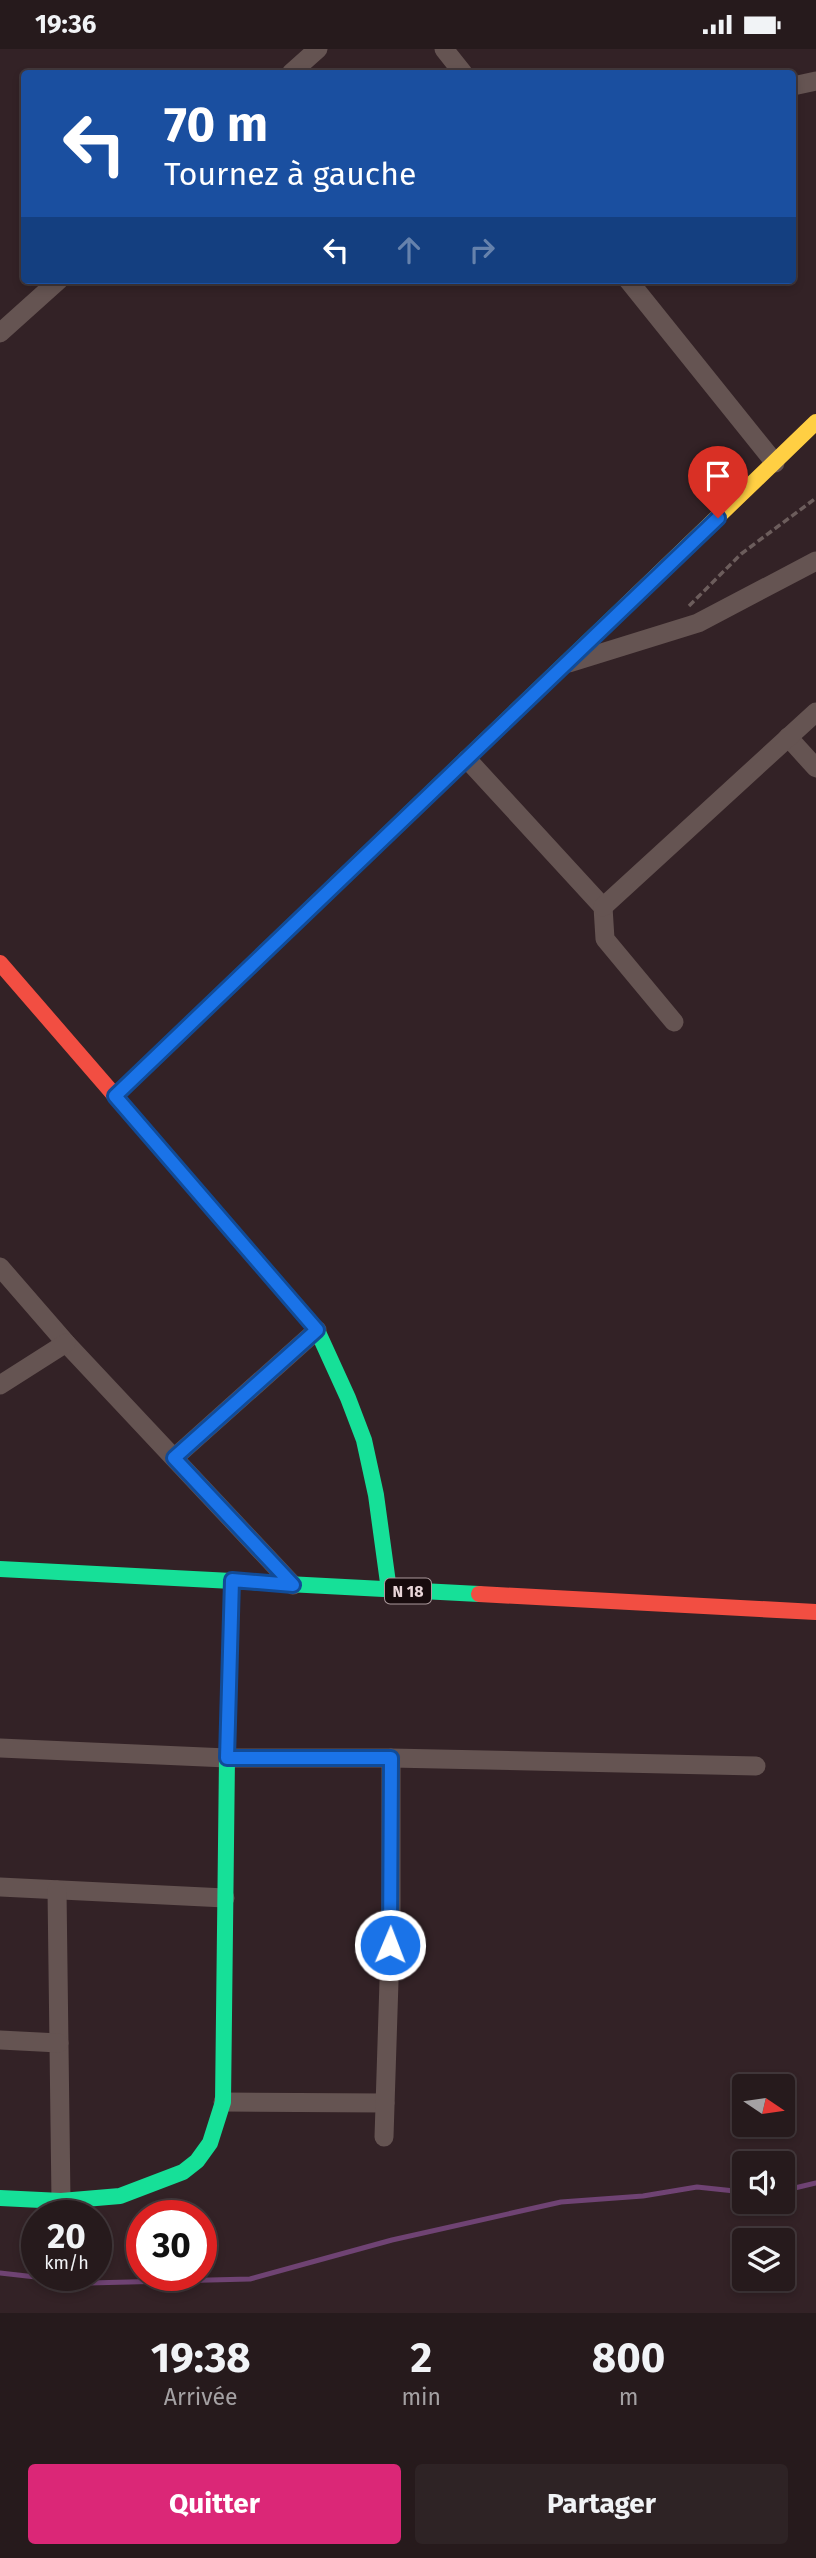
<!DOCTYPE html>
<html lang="fr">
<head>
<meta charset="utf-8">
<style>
  body { margin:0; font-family:"Fira Sans",sans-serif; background:#2e2325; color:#f1f3f6; height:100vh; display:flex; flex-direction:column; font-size:26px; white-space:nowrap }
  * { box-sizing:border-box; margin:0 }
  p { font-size:23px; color:#a4a1a3 }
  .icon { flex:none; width:38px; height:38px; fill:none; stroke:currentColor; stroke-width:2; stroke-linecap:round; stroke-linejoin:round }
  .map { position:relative; height:2264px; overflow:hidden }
  .side { display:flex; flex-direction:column; background:#261a1c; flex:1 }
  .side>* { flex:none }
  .hud { position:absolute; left:21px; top:21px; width:775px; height:214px; border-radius:7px; box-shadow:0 4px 10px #0003,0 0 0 2px #42383b; background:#1a4fa0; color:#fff; overflow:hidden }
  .needle { width:46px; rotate:103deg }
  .controls { position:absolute; left:732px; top:2025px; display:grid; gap:14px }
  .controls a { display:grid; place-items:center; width:63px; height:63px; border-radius:7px; background:#261a1c; box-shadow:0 4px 10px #0003,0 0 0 2px #42383b; font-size:35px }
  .speed { position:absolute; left:21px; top:2151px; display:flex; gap:14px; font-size:35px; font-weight:700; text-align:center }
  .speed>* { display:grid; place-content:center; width:91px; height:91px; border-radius:50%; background:#261a1c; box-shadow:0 4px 10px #0003,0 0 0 2px #42383b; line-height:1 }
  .speed small { font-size:18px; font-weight:400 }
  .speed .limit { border:10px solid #d22; background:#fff; color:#111 }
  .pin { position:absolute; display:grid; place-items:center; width:60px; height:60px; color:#fff; margin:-72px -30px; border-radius:50% 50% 50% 0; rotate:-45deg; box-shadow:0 0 7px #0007 }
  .pin .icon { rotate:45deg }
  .me { position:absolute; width:77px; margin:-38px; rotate:1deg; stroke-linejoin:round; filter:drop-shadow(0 0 5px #0008) }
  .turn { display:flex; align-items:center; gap:24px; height:147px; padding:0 28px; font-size:32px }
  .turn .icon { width:91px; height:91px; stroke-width:2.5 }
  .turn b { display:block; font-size:49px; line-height:60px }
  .lanes { display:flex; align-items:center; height:66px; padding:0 28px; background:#0003; justify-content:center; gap:35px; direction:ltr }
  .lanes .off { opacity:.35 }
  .eta { display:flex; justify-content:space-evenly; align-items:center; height:119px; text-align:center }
  .eta b { font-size:42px; font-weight:700; line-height:49px }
  .cta { display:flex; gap:14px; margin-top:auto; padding:14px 28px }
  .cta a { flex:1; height:80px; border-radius:7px; background:#db2777; color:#fff; font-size:28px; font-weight:700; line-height:80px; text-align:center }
  .cta a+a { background:#2e2325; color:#f1f3f6 }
  .status { display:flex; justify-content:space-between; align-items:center; height:49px; padding:0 35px; background:#261a1c; direction:ltr }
  .status svg { height:19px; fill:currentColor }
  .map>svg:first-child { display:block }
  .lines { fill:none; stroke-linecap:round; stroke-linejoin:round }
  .stream { stroke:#6f4373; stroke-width:5 }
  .path { stroke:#6c5d5c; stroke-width:3.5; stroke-dasharray:7 3.5; stroke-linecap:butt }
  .street { stroke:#655452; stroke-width:19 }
  .fast { stroke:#16e098; stroke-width:16 }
  .slow { stroke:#ffcf43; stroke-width:16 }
  .jam { stroke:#f24e42; stroke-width:16 }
  .route-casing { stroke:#114b97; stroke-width:18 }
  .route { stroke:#1a73e8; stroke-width:12 }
  .labels { text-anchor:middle; stroke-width:7; stroke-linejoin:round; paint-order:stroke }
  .shield { fill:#180b0d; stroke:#ab999c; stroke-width:2 }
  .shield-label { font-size:16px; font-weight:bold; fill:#ead6d9 }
</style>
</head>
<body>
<div class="status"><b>19:36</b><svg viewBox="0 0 49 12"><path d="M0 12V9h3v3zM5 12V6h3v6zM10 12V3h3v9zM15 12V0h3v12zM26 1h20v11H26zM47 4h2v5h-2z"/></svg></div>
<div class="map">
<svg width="816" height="2264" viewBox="0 0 816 2264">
  <rect width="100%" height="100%" fill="#332226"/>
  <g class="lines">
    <g class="stream">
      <path d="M782 2142 816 2134"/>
      <path d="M0 2224 89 2234 250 2230 392 2191 561 2153 643 2147 697 2138 744 2143"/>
    </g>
    <path class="path" d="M689 557 741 505 816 449"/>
    <g class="street">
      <path d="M444 0 463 24"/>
      <path d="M291 24 318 0"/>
      <path d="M793 37 816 32"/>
      <path d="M628 231 775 414"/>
      <path d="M0 284 59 231"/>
      <path d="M569 614 698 574 816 512"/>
      <path d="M788 688 816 719"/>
      <path d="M467 710 603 858 605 890 674 973"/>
      <path d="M603 858 816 663"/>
      <path d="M0 1218 66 1294 293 1536"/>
      <path d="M0 1336 66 1294"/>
      <path d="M174 1409 317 1281"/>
      <path d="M0 1699 227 1709H391L756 1717"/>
      <path d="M0 1838 225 1849"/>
      <path d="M57 1841 61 2152"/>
      <path d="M0 1991 59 1994"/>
      <path d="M223 2053 385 2054"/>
      <path d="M384 2088 391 1870V1709"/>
    </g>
    <g class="fast">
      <path d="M115 1047 624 558"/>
      <path d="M116 1048 317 1281 348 1349 364 1391 376 1446 389 1541"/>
      <path d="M0 1520 479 1545"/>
      <path d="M0 2149 61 2152 120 2147 183 2123 197 2112 210 2094 223 2053 227 1709 232 1531"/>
    </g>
    <path class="slow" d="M624 558 816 373"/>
    <g class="jam">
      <path d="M0 914 116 1048"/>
      <path d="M479 1545 816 1563"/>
    </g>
  </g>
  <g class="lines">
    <g class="route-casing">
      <path id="route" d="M390 1896 391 1709H227L232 1531 293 1536 174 1409 317 1281 115 1047 718 469"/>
    </g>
    <use href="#route" class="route"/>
  </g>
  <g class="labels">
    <rect class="shield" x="385" y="1529.5" width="46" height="25" rx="5"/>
    <g class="shield-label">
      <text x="408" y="1548">N 18</text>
    </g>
  </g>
</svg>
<div class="controls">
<a><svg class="needle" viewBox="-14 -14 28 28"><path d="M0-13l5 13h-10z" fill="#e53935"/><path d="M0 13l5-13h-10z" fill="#a4a1a3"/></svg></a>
<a><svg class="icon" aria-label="sound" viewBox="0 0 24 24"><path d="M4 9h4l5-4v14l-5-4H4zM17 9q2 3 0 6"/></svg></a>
<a><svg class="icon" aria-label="layers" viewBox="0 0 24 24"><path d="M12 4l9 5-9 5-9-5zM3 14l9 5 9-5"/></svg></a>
</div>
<div class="speed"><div>20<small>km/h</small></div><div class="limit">30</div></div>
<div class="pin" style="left:718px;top:469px;background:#d93025"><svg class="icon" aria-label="arrive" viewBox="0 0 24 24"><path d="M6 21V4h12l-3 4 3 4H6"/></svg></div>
<svg class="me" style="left:390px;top:1896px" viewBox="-20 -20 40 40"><circle r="17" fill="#1a73e8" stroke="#fff" stroke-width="3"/><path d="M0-11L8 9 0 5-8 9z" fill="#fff"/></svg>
<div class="hud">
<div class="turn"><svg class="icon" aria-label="left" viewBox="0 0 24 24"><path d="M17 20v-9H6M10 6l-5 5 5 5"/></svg><div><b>70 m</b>Tournez à gauche</div></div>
<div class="lanes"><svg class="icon" aria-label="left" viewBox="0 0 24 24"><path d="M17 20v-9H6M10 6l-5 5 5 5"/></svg><svg class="icon off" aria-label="ahead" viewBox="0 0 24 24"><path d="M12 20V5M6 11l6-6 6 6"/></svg><svg class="icon off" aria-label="right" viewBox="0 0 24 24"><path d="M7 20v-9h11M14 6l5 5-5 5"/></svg></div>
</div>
</div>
<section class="side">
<div class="eta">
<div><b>19:38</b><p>Arrivée</p></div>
<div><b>2</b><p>min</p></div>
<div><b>800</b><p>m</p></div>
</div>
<div class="cta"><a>Quitter</a><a>Partager</a></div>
</section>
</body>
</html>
